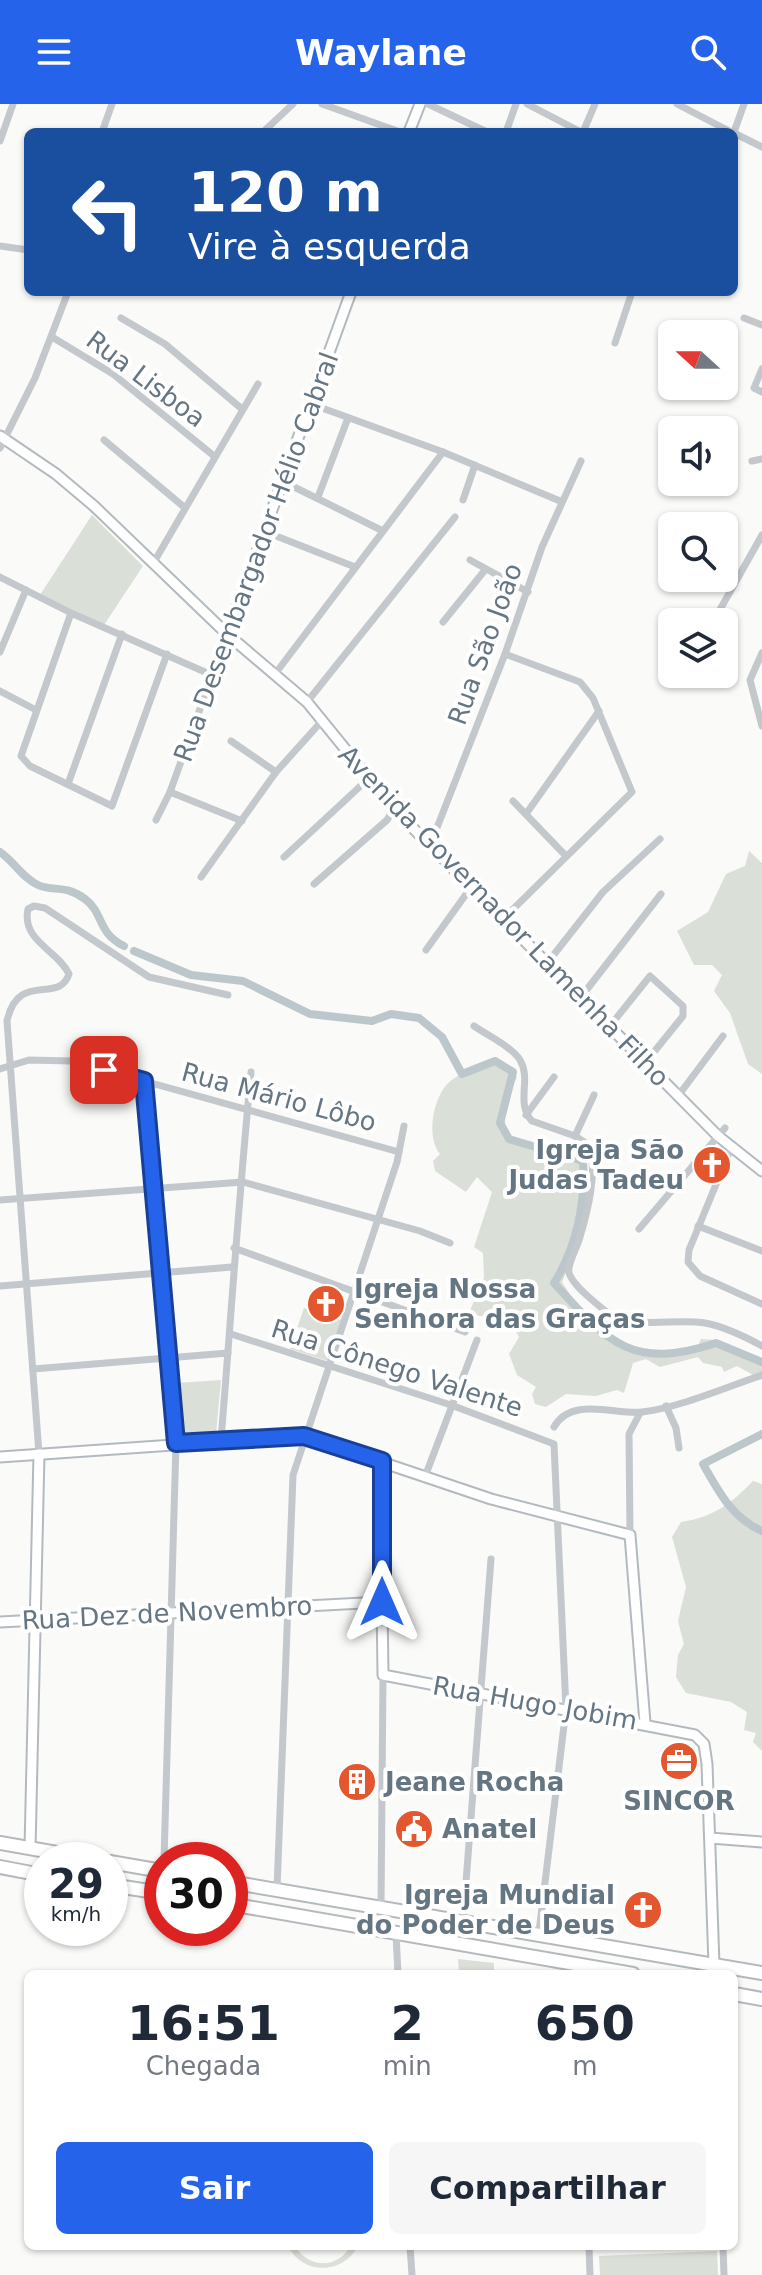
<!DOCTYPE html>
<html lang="pt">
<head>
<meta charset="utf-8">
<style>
  body { margin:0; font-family:"DejaVu Sans",sans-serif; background:#f6f6f7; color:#1f2937; height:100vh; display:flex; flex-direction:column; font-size:30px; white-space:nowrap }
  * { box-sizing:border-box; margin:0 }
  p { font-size:26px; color:#747a83 }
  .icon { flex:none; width:44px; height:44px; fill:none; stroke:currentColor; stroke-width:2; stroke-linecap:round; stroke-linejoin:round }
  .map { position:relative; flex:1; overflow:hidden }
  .drawer { position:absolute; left:24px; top:1866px; width:714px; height:280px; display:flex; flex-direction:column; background:#fff; border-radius:12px; box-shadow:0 2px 6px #0004 }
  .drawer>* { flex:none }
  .banner { position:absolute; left:24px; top:24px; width:714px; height:168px; border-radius:12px; box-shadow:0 2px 6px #0004; background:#1a4fa0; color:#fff; overflow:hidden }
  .needle { width:52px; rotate:291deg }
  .buttons { position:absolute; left:658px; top:216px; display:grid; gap:16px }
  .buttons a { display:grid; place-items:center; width:80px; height:80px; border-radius:12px; background:#fff; box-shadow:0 2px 6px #0004; font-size:40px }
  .speed { position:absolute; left:24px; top:1738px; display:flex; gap:16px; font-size:40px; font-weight:700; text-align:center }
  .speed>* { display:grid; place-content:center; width:104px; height:104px; border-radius:50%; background:#fff; box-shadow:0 2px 6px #0004; line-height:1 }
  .speed small { font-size:20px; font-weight:400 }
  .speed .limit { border:12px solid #d22; background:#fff; color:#111 }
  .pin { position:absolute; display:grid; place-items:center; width:68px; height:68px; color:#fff; margin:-34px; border-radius:16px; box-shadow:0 4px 12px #0006 }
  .me { position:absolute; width:88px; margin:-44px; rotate:0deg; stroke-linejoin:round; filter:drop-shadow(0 0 6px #0008) }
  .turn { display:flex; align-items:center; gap:28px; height:168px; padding:0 32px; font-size:36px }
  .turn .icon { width:104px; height:104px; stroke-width:2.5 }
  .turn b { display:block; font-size:56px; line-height:68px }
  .eta { display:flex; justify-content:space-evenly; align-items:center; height:136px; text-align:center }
  .eta b { font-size:48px; font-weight:700; line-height:56px }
  .primary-button { display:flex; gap:16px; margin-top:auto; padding:16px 32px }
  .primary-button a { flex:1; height:92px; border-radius:12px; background:#2563eb; color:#fff; font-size:32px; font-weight:700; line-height:92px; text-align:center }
  .primary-button a+a { background:#f6f6f7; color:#1f2937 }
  header { display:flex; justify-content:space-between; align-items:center; height:104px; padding:0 32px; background:#2563eb; color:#fff; font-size:36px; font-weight:700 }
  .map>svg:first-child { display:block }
  .green { fill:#dadfd7 }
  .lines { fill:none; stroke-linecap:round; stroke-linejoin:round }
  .canal { stroke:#bbc7cb; stroke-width:8 }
  .secondary-casing { stroke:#b3babf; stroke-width:13 }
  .highway-casing { stroke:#b4b9bd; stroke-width:16 }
  .street { stroke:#c3c8cc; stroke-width:7 }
  .secondary { stroke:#fff; stroke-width:9 }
  .highway { stroke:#fff; stroke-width:12 }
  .route-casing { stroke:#184099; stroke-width:20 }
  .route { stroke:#2563eb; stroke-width:14 }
  .labels { text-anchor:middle; stroke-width:8; stroke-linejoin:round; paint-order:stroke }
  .street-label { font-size:26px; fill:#657683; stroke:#fff }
  .poi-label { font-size:26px; font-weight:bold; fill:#657683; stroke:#fff; text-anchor:start }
</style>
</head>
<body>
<header><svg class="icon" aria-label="menu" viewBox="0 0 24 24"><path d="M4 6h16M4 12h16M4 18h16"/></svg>Waylane<svg class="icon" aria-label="search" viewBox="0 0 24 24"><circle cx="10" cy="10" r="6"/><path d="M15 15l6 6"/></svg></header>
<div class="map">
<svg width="762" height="2171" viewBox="0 0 762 2171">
  <rect width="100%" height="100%" fill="#fafaf8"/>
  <g class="green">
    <path d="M92 411 143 462 104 521 40 491Z"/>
    <path d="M749 747 762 759V970L748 960 730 909 714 887 722 871 712 861H694L677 827 708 808 726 770 745 762Z"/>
    <path d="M495 957 509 963 517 973 503 1004 507 1031C533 1045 559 1043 585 1055 595 1084 575 1150 562 1178 596 1232 631 1260 698 1242L701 1235 715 1236 762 1257V1276L737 1262 724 1268 722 1263 703 1259 698 1253 660 1263 646 1255 633 1259 624 1289 617 1286 596 1292 566 1290 546 1303 535 1300 532 1290 536 1283 517 1271 509 1250 519 1233 516 1227H507L501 1223 502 1214 497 1209 488 1214 469 1209 484 1173 483 1149 474 1143 492 1088 477 1073 466 1088 435 1067 433 1057 440 1050C427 1034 432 1001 444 984 455 969 478 963 495 957Z"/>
    <path d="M304 1204 342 1216 328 1257 290 1245Z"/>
    <path d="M221 1276 216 1330 180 1334 177 1279Z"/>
    <path d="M753 1377 762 1380V1647L753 1638 756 1629 744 1626 747 1608 731 1598 686 1589 676 1573 678 1551 684 1540 678 1517 686 1483 672 1433 681 1418C712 1414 732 1399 753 1377Z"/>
    <path d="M458 1855 494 1859V1870H459Z"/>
    <path d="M288 2142H295C309 2165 337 2165 351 2142H358C343 2171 302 2171 288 2142Z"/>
    <path d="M717 2147 718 2171H600L599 2152Z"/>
  </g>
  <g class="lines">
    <g class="canal">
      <path d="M0 748C15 758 21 773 38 781 53 788 65 780 85 795 104 809 97 829 124 842"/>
      <path d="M134 847 191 871 243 877 310 910 372 917 391 910 419 914 442 933 462 970 495 957 513 968 500 1019 509 1035 583 1057C586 1099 576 1145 554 1179 608 1238 631 1267 716 1239L762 1258"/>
      <path d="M762 1330 703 1360C719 1388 732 1414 762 1427"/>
    </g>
    <g class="secondary-casing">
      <g id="secondary">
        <path d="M409 28 420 0"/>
        <path d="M0 332 56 370 94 402 227 530 307 598 394 705 718 1032 762 1067"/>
        <path d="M227 530 351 188"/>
        <path d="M0 1353 304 1332 491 1395 630 1431 645 1619"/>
        <path d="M0 1518 382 1498 383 1571 695 1631 704 1640 707 1660 714 1861"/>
        <path d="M710 1734 762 1738"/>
        <path d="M30 1745 39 1350"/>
      </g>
    </g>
    <g class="highway-casing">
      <g id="highway">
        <path d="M0 1739 97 1756"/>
        <path d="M110 1758 162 1767"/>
        <path d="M0 1763 42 1771"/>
        <path d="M230 1778 762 1869"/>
        <path d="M110 1781 162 1789"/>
        <path d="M230 1800 633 1870"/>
        <path d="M734 1890 762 1895"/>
      </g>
    </g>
    <g class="street">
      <path d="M322 0 400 28"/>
      <path d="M428 0 487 28"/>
      <path d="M527 0 581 28"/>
      <path d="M677 0 731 28"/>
      <path d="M102 28 112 0"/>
      <path d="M263 28 293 0"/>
      <path d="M506 28 516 0"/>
      <path d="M583 28 595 0"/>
      <path d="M734 28 744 0"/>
      <path d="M734 29 762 43"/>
      <path d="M0 37 13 0"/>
      <path d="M0 142 28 146"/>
      <path d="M121 214 165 240 242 305"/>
      <path d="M744 214 762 221"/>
      <path d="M52 233 113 270 214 352"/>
      <path d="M615 239 632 188"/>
      <path d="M762 265 754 284 762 288"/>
      <path d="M311 300 443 348 560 397"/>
      <path d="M104 336 184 403"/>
      <path d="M0 344 35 274 68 188"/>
      <path d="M752 357 762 355"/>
      <path d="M284 378 383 427"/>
      <path d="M318 393 348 314"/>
      <path d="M463 396 475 361"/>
      <path d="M266 428 355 463"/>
      <path d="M470 456 528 488"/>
      <path d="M154 458 258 280"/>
      <path d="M0 473 71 509 214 572"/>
      <path d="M71 509 21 652 30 662 112 702 167 550"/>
      <path d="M443 518 485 466"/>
      <path d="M713 518 762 431"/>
      <path d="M0 548 26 486"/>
      <path d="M762 549 750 576 762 622"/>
      <path d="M275 570 443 348"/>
      <path d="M0 587 36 606"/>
      <path d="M307 598 455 413"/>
      <path d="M231 637 276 668"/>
      <path d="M68 680 122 530"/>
      <path d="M170 688 242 717"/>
      <path d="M513 697 565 751"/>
      <path d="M526 710 599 607"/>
      <path d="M156 716 170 688 227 530"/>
      <path d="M431 739 505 550 542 443 581 357"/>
      <path d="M284 753 367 676"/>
      <path d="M201 773 276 668 321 618"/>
      <path d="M314 780 387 716 394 705"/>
      <path d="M503 815 632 688 593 594 580 578 505 550"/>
      <path d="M426 846 472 782"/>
      <path d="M548 858 603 788 660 735"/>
      <path d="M581 893 661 790"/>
      <path d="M474 922C487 931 512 943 520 956 532 976 515 999 532 1017L575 1032 590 1042C597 1070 588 1106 580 1133 578 1142 567 1160 569 1169 573 1181 589 1193 598 1201 628 1230 669 1213 705 1219 726 1223 744 1232 762 1242"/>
      <path d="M610 922 650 872 683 902V912L645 959"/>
      <path d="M0 965 29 956 72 957 399 1048"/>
      <path d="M144 977 176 1339 164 1756"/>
      <path d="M678 992 723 932"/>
      <path d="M526 1011 554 973"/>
      <path d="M575 1032 594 991"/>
      <path d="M731 1044 689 1146 688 1158 700 1172 762 1200"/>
      <path d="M0 1096 243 1078 420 1127 450 1139"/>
      <path d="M698 1122 762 1147"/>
      <path d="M639 1125 725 1024"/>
      <path d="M234 1144 465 1228"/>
      <path d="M0 1182 232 1163"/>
      <path d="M231 1230 451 1301 554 1340 566 1605 539 1828"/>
      <path d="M33 1265 228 1249"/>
      <path d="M666 1302 676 1324 679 1344"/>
      <path d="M554 1323C571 1292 615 1311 642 1308 678 1304 727 1283 762 1271"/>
      <path d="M221 1336C231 1213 239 1091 251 968"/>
      <path d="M39 1350 7 917C18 866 59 901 69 870 58 846 21 837 28 805L34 802 45 804 149 873 228 891"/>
      <path d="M426 1370 477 1236"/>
      <path d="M630 1431 629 1330 640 1309"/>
      <path d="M382 1498V1357"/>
      <path d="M277 1785 293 1371 397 1058 404 1022"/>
      <path d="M381 1804 383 1571"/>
      <path d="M463 1817 491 1455"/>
      <path d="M396 1830 398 1870"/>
      <path d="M410 2142 412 2171"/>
      <path d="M589 2142 590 2171"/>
      <path d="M723 2142 724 2171"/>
    </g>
    <use href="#secondary" class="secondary"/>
    <use href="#highway" class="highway"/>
  </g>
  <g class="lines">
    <g class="route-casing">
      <path id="route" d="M104 966 144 977 176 1339 304 1332 382 1357V1498"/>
    </g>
    <use href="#route" class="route"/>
  </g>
  <defs>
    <g id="church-disc" transform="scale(2)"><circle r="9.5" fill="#e4572e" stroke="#fff"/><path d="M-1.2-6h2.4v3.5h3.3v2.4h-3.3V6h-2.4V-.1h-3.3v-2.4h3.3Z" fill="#fff"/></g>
    <g id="office-disc" transform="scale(2)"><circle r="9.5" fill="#e4572e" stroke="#fff"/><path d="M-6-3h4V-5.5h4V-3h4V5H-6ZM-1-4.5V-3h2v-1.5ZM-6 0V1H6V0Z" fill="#fff"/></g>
    <g id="building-disc" transform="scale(2)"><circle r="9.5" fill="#e4572e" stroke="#fff"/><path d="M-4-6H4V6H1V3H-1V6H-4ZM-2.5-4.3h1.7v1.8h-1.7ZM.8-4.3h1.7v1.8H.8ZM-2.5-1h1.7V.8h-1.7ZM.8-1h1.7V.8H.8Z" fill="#fff"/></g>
    <g id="civic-disc" transform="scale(2)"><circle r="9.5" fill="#e4572e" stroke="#fff"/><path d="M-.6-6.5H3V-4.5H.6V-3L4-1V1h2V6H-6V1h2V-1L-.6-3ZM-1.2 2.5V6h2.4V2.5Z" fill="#fff"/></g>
  </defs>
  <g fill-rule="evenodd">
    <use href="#church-disc" x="712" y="1061"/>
    <use href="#church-disc" x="326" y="1200"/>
    <use href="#office-disc" x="679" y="1657"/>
    <use href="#building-disc" x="357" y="1678"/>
    <use href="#civic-disc" x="414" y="1725"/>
    <use href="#church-disc" x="643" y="1806"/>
  </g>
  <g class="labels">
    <g class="street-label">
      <text transform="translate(146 275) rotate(37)" y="9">Rua Lisboa</text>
      <text transform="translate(256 453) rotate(-70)" y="9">Rua Desembargador Hélio Cabral</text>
      <text transform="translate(485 540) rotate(-70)" y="9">Rua São João</text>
      <text transform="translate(504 812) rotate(46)" y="9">Avenida Governador Lamenha Filho</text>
      <text transform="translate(279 993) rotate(15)" y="9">Rua Mário Lôbo</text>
      <text transform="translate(397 1264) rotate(18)" y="9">Rua Cônego Valente</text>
      <text transform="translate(167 1509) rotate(-3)" y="9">Rua Dez de Novembro</text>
      <text transform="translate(535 1599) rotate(10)" y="9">Rua Hugo Jobim</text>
    </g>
    <g class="poi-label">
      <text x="684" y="1055" text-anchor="end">Igreja São<tspan x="684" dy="30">Judas Tadeu</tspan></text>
      <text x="354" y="1194">Igreja Nossa<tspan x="354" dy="30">Senhora das Graças</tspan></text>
      <text x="385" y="1687">Jeane Rocha</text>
      <text x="679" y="1706" text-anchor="middle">SINCOR</text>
      <text x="442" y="1734">Anatel</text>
      <text x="615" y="1800" text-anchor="end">Igreja Mundial<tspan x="615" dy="30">do Poder de Deus</tspan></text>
    </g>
  </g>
</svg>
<div class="buttons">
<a><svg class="needle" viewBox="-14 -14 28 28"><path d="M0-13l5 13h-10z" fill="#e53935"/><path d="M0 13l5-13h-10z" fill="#747a83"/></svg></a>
<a><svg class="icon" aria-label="sound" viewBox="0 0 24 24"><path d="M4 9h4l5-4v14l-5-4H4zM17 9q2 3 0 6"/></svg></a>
<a><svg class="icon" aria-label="search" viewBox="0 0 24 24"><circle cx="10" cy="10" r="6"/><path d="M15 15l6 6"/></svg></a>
<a><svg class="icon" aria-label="layers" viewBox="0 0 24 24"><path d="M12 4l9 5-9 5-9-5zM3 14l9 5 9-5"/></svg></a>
</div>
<div class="speed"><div>29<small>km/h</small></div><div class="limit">30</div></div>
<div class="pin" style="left:104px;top:966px;background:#d93025"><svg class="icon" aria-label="arrive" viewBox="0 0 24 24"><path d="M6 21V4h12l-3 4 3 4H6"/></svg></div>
<svg class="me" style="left:382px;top:1498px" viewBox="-20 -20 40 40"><path d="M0-17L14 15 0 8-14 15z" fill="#2563eb" stroke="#fff" stroke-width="4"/></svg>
<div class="banner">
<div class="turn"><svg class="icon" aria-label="left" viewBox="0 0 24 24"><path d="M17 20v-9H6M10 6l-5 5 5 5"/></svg><div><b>120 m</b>Vire à esquerda</div></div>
</div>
<section class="drawer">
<div class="eta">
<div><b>16:51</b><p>Chegada</p></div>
<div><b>2</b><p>min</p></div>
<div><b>650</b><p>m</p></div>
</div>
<div class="primary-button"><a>Sair</a><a>Compartilhar</a></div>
</section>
</div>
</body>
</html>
